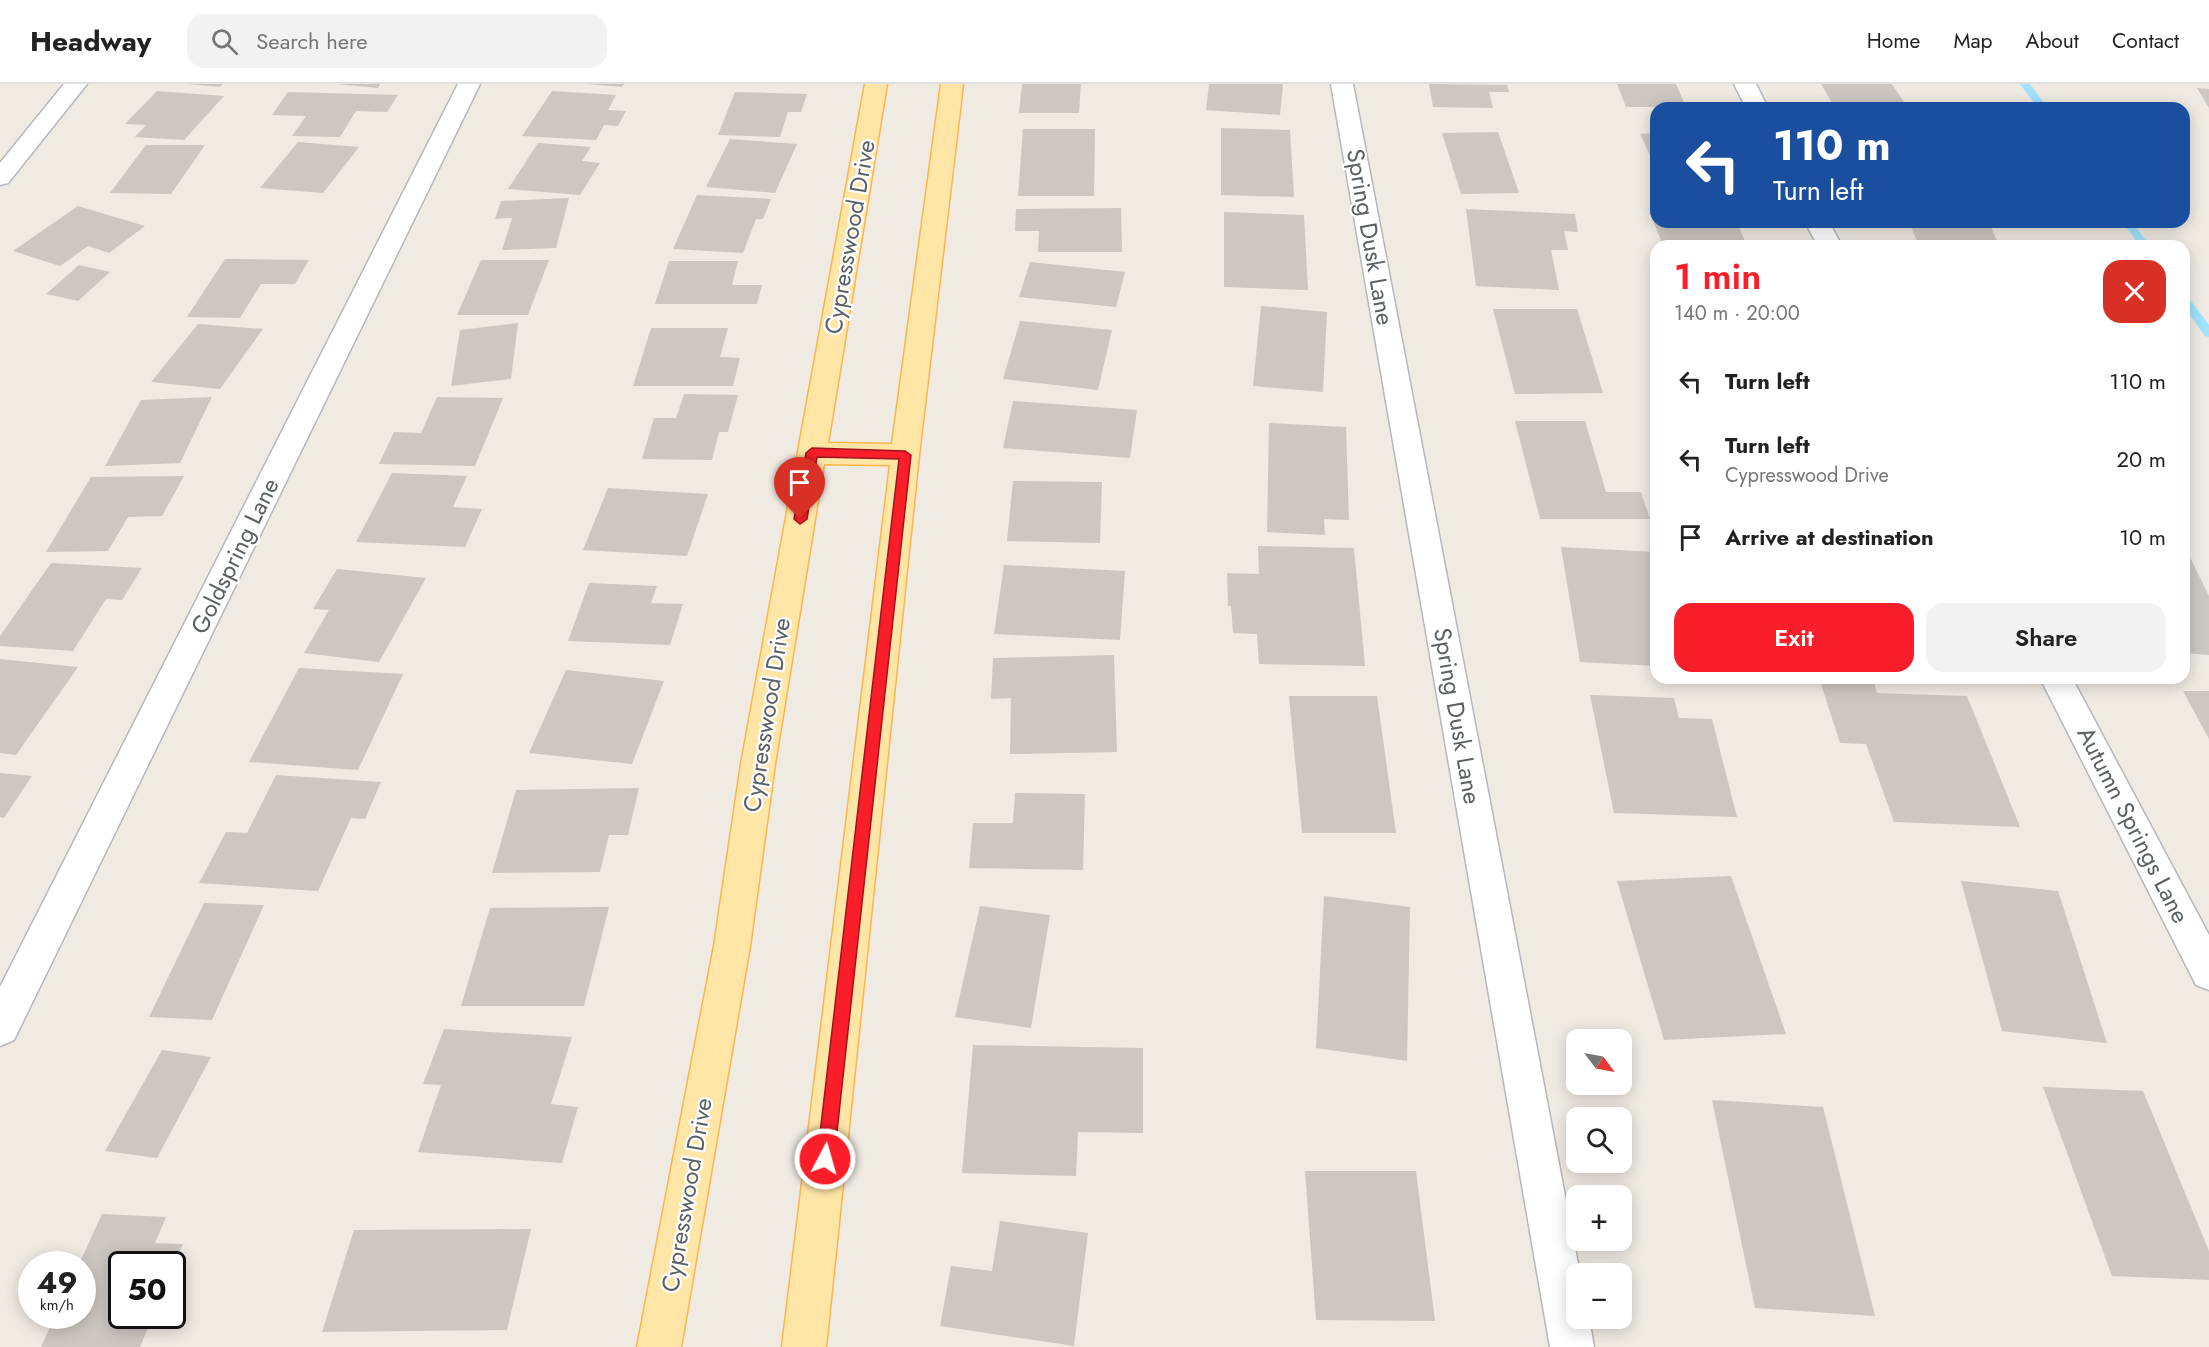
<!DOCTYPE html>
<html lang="en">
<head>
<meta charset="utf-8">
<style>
  body { margin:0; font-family:Jost,sans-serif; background:#f2f2f2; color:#222; height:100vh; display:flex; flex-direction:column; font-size:22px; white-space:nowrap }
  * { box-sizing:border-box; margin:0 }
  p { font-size:20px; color:#767676 }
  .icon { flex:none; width:33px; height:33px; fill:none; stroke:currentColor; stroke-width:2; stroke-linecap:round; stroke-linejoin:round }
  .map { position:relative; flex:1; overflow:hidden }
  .side { position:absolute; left:1650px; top:156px; width:540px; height:444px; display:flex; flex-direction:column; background:#fff; border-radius:18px; box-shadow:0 3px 15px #0003 }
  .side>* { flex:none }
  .banner { position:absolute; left:1650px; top:18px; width:540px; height:126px; border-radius:18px; box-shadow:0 3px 15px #0003; background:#1a4fa0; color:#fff; overflow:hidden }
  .needle { width:39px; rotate:122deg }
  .buttons { position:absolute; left:1566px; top:945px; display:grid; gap:12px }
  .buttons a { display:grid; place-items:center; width:66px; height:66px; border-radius:12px; background:#fff; box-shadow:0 3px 15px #0003; font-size:30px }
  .speed { position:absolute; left:18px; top:1167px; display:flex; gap:12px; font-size:30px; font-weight:700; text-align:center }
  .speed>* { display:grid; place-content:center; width:78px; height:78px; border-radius:50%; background:#fff; box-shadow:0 3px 15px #0003; line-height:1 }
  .speed small { font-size:15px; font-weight:400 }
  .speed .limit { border:3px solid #111; border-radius:9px; background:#fff; color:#111 }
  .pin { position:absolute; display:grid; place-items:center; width:51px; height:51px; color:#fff; margin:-62px -26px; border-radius:50% 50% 50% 0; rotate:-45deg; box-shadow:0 0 6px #0007 }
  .pin .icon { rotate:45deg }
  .me { position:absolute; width:66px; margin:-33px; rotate:6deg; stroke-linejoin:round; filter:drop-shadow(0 0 4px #0008) }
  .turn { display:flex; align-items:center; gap:21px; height:126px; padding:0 24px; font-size:27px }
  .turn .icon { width:78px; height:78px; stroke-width:2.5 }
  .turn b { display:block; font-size:42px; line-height:51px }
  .round { display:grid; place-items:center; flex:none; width:63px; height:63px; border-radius:18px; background:#f2f2f2 }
  .head { display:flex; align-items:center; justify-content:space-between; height:102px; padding:0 24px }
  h1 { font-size:36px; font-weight:600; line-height:45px; color:#f91e29 }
  .button { display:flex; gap:12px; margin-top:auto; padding:12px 24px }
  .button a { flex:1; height:69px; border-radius:18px; background:#f91e29; color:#fff; font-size:24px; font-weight:600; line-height:69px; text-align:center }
  .button a+a { background:#f2f2f2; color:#222 }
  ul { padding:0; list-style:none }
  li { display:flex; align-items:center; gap:18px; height:78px; padding:0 24px }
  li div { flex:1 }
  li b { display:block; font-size:22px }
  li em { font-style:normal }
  header { display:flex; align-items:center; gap:36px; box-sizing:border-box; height:84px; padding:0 30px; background:#fff; border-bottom:2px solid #e0e0e0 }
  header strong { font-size:28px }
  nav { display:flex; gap:33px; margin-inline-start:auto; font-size:21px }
  .search { width:420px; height:54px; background:#f2f2f2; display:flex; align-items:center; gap:15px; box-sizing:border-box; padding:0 21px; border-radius:18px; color:#767676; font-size:22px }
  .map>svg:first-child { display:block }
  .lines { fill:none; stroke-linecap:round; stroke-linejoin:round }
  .stream { fill:#a1e2ff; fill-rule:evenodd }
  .building { fill:#ccc7c1 }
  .minor-casing { stroke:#b5b9be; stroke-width:3 }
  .major-casing { stroke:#feb54b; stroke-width:3 }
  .minor { fill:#fff; fill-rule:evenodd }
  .major { fill:#ffe5a6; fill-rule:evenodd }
  .route { fill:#f91e29; stroke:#a2141b; stroke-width:1.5 }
  .labels { text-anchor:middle; stroke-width:4.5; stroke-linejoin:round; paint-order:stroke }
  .street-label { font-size:24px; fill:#5a6064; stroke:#fff }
</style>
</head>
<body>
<header>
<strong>Headway</strong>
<div class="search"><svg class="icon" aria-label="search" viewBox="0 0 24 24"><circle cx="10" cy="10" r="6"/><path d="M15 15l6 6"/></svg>Search here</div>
<nav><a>Home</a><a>Map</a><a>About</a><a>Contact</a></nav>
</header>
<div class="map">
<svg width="2209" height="1263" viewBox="0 0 2209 1263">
  <rect width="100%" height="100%" fill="#efeae2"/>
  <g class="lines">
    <g class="stream">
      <path d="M2020 0H2030L2048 24H2038Z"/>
      <path d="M2122 138H2132L2150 162H2140Z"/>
      <path d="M2184 212 2188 213 2209 241V253L2205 252 2184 223Z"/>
    </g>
  </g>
  <g class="building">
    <path d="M187 0H223L220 3Z"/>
    <path d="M336 0H380L378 4Z"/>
    <path d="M586 0H624L622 3Z"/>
    <path d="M1022 0H1081L1079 29H1019Z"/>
    <path d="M1209 0H1283L1280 31 1206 26Z"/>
    <path d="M1429 0 1507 1 1509 8H1489L1493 24 1433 23Z"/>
    <path d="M1617 0H1676L1686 23H1626Z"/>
    <path d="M1821 0H1892L1908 24H1835Z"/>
    <path d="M2197 4 2209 5V24Z"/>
    <path d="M157 7 224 12 184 56 135 53 146 41 125 40Z"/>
    <path d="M552 7 616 11 608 26 626 27 618 42 604 41 596 56 522 52Z"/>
    <path d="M288 8 398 11 387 28 356 27 340 53 292 52 306 32 272 31Z"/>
    <path d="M735 8 807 10 801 28H788L780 53 718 51Z"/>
    <path d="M1221 44 1290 46 1294 113 1221 111Z"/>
    <path d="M1023 45H1095L1094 112H1018Z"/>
    <path d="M1498 48 1519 109 1461 110 1442 49Z"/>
    <path d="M1656 49V84L1640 50Z"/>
    <path d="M730 55 797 60 775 109 706 103Z"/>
    <path d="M298 58 359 63 323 109 260 104Z"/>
    <path d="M538 59 591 63 582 77 600 79 580 111 508 105Z"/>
    <path d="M146 61H205L171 110 110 109Z"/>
    <path d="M697 111 771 115 763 135H756L743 169 673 165Z"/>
    <path d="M569 114 556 164 502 166 512 134 495 135 501 117Z"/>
    <path d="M78 122 145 142 109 169 88 162 60 182 13 167Z"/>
    <path d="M1121 124 1122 168H1038L1039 147H1015L1016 125Z"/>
    <path d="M1466 125 1575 130 1578 148 1564 147 1568 166H1551L1559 206 1476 202Z"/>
    <path d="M1224 128 1304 131 1308 206 1224 203Z"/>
    <path d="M1650 128H1656V138H1737L1747 162H1663Z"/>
    <path d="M1909 138H1989L1999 162H1919Z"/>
    <path d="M225 175 309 176 295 200H261L240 234 187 233Z"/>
    <path d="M481 176H549L528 231H457Z"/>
    <path d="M669 177H738L732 201H762L757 220H655Z"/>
    <path d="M1030 178 1125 188 1116 223 1019 213Z"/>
    <path d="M79 181 110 188 78 217 46 210Z"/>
    <path d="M1261 222 1327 228 1323 308 1253 302Z"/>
    <path d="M1493 225H1577L1603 309 1515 310Z"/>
    <path d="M1020 237 1112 246 1098 306 1003 295Z"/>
    <path d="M518 239 511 295 451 302 460 246Z"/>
    <path d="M198 240 263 245 220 305 151 298Z"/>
    <path d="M651 244H728L720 273 740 274 733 302H633Z"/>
    <path d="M684 310 738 311 728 348H719L712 376 642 375 654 334H676Z"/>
    <path d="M212 313 180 379 105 382 141 316Z"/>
    <path d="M437 313 503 314 475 382 379 380 394 348 421 349Z"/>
    <path d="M1013 317 1137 326 1130 374 1003 364Z"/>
    <path d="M1515 337H1585L1606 408H1641L1650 435H1540Z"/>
    <path d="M1269 339 1346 343 1349 436 1324 435 1325 451 1267 448Z"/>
    <path d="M392 389 467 392 453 423 482 425 465 463 356 458Z"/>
    <path d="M184 392 162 432 128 433 108 467 46 468 91 393Z"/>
    <path d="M1013 397 1102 398 1100 459 1007 457Z"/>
    <path d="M608 404 708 410 687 472 583 466Z"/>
    <path d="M2184 461 2209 512V571L2184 569Z"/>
    <path d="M1258 462 1354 464 1365 582 1259 580 1257 550 1233 549 1231 522H1228L1227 489 1259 490Z"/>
    <path d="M1561 463 1656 468V582L1580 578Z"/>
    <path d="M51 479 142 484 122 516 106 515 73 567 0 562V552Z"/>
    <path d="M1004 481 1125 487 1120 556 994 550Z"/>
    <path d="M337 485 426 494 379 578 304 569 329 526 313 525Z"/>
    <path d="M589 499 657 502 651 519 683 520 670 561 568 557Z"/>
    <path d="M1114 571 1117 668 1010 670 1011 614 991 615 993 574Z"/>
    <path d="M0 575 78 583 16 671 0 669Z"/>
    <path d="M299 584 403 590 358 686 249 678Z"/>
    <path d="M566 586 664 597 632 680 529 669Z"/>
    <path d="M1819 594 1873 595 1877 609 1967 612 2020 743 1894 738 1866 660 1840 659Z"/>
    <path d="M2183 607H2209V655Z"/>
    <path d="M1590 611 1674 614 1679 634 1712 635 1737 733 1614 729Z"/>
    <path d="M1289 612H1377L1396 749H1302Z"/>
    <path d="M0 689 32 692 4 734 0 733Z"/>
    <path d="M276 691 381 698 365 735 351 734 318 807 199 799 226 748 247 749Z"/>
    <path d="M639 704 628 751H609L600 788 492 789 516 706Z"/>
    <path d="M1015 709 1085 710 1083 786 969 784 973 739H1013Z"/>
    <path d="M1731 792 1786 950 1664 956 1617 797Z"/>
    <path d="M1961 797 2058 807 2107 959 2002 947Z"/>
    <path d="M1324 812 1410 823 1407 977 1316 964Z"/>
    <path d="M204 819 264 821 212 936 149 933Z"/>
    <path d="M980 822 1050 831 1031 944 955 933Z"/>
    <path d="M609 823 584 922H461L490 824Z"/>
    <path d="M444 945 572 953 551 1020 578 1023 562 1079 418 1068 441 1001 423 1000Z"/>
    <path d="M973 961 1143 964V1049L1078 1048 1076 1092 962 1089Z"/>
    <path d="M162 966 211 973 157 1074 105 1067Z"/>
    <path d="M2043 1003 2143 1007 2209 1167V1196L2112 1192Z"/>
    <path d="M1712 1016 1823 1023 1875 1232 1755 1224Z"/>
    <path d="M1305 1087H1416L1435 1237 1316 1236Z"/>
    <path d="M102 1130 166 1133 155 1159 183 1160 174 1180H122V1232H153L140 1263H41L55 1232H82V1180H79Z"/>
    <path d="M1000 1137 1088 1149 1074 1262 940 1242 951 1182 992 1187Z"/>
    <path d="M531 1145 507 1246 322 1248 354 1146Z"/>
  </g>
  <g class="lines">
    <g class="minor-casing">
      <g id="minor">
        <path d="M64 0H87L8 99 0 101V79Z"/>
        <path d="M458 0H480L14 956 0 962V903Z"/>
        <path d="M1331 0H1353L1580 1190H1576V1234H1589L1594 1263H1550Z"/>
        <path d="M1734 0H1756L1768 24H1746Z"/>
        <path d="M1805 138H1829L1842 162H1818Z"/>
        <path d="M2040 594H2072L2209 851V906L2196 901Z"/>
      </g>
    </g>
    <g class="major-casing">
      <path id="major" d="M865 0H887L828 359 892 360 941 0H963L919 371 826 1263H782L890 381 824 380 775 680 750 862 681 1263H637L714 862 741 680Z"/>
    </g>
    <use href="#minor" class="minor"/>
    <use href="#major" class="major"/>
  </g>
  <path class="route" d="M812 364 905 367 911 371 834 1075 831 1081 825 1084 819 1081 817 1075 899 375 817 373 807 435 800 440 794 435 806 369Z"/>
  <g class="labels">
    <g class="street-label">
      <text transform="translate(850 153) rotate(-80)" y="8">Cypresswood Drive</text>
      <text transform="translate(1370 153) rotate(80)" y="8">Spring Dusk Lane</text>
      <text transform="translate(235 472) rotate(-64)" y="8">Goldspring Lane</text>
      <text transform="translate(767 631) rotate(-81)" y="8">Cypresswood Drive</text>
      <text transform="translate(1457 632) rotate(80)" y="8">Spring Dusk Lane</text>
      <text transform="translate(2133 741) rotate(63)" y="8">Autumn Springs Lane</text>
      <text transform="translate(687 1111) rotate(-80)" y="8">Cypresswood Drive</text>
    </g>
  </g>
</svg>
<div class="buttons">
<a><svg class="needle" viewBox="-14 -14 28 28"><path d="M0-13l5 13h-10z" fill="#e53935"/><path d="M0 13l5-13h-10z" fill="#767676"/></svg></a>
<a><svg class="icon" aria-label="search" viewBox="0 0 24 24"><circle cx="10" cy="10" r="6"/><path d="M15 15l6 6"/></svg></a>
<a>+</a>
<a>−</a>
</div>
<div class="speed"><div>49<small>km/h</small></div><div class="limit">50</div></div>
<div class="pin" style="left:800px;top:435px;background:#d93025"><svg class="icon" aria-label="arrive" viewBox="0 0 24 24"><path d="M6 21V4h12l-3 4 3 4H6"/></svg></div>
<svg class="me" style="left:825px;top:1075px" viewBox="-20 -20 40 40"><circle r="17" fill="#f91e29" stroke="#fff" stroke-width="3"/><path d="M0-11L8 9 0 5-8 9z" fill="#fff"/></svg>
<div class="banner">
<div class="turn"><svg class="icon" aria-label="left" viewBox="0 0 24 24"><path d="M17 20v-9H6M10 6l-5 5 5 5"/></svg><div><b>110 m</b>Turn left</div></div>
</div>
<section class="side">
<div class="head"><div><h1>1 min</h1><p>140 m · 20:00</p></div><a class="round" style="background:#d93025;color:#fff"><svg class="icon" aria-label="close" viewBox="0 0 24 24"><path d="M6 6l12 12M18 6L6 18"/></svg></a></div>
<ul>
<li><svg class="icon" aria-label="left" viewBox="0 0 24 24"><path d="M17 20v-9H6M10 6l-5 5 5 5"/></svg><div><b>Turn left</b></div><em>110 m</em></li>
<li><svg class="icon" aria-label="left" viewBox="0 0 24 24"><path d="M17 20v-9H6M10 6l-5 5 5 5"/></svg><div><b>Turn left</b><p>Cypresswood Drive</p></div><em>20 m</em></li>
<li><svg class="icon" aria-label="arrive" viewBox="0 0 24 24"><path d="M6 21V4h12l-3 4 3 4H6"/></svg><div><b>Arrive at destination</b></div><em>10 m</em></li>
</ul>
<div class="button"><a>Exit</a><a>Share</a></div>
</section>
</div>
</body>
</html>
